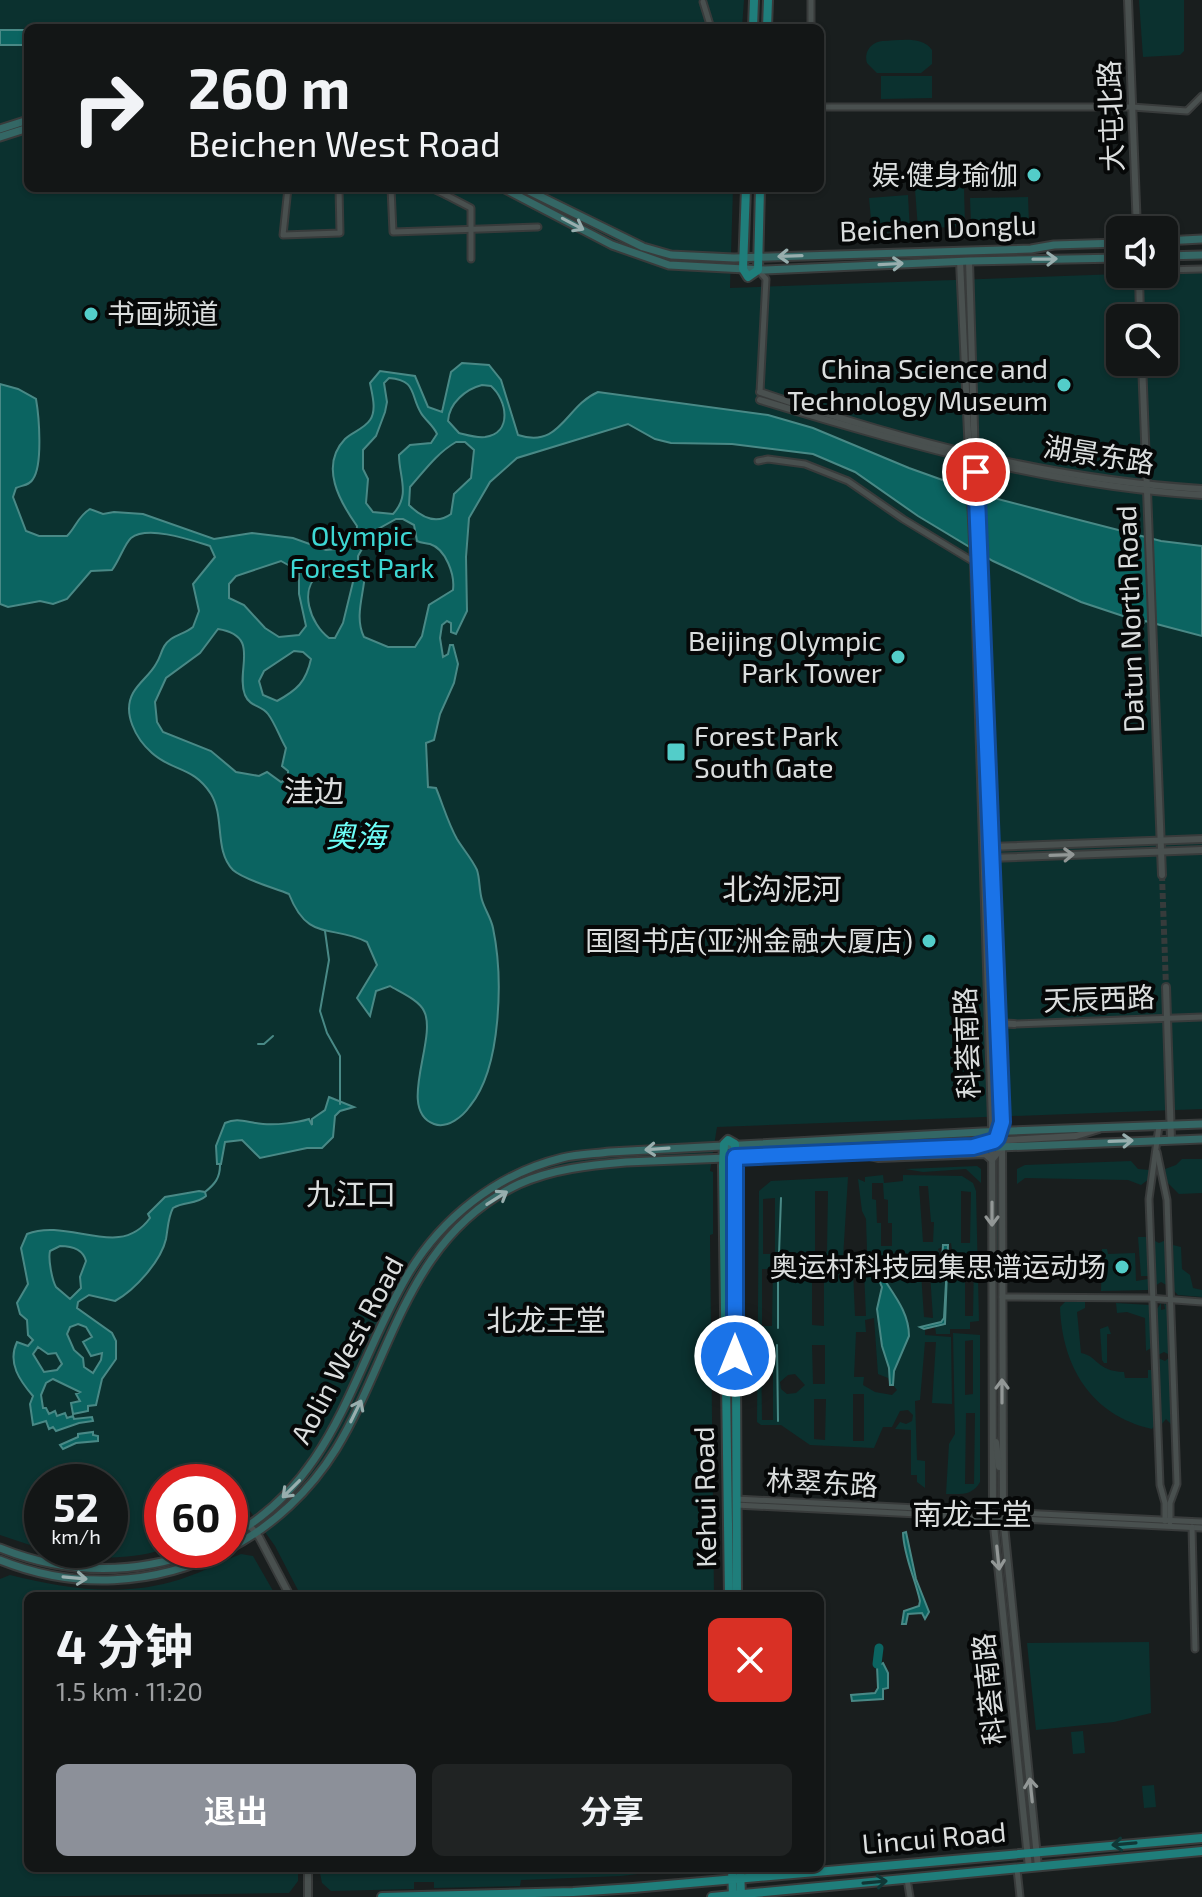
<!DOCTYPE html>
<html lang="zh">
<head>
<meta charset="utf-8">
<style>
  body { margin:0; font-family:"Exo 2","Noto Sans SC",sans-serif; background:#202323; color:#f1f3f6; height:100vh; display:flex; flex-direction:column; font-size:30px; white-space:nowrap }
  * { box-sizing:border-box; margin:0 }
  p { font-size:26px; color:#9d9fa1 }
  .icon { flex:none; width:44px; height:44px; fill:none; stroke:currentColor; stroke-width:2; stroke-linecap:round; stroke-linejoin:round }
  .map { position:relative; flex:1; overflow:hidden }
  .sheet { position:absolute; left:24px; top:1592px; width:800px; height:280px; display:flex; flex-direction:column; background:#131616; border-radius:12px; box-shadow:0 2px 6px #0004,0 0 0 2px #323535 }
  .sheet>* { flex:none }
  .hud { position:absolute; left:24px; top:24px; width:800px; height:168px; border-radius:12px; box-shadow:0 2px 6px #0004,0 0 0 2px #323535; background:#131616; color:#f1f3f6; overflow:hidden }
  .controls { position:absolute; left:1106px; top:216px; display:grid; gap:16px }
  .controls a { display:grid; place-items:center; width:72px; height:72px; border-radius:12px; background:#131616; box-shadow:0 2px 6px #0004,0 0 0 2px #323535; font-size:40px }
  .speed { position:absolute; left:24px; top:1464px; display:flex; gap:16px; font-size:40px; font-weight:700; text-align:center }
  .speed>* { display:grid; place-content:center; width:104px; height:104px; border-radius:50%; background:#131616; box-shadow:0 2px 6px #0004,0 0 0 2px #323535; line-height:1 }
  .speed small { font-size:20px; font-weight:400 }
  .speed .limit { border:12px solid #d22; background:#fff; color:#111 }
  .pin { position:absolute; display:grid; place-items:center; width:68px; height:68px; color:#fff; margin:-34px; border:4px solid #fff; border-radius:50%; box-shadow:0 2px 8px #0007 }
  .me { position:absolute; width:88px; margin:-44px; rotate:0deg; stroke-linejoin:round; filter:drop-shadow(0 0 6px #0008) }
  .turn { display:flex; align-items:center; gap:28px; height:168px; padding:0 32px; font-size:36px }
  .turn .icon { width:104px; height:104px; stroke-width:2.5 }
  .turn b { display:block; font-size:56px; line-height:68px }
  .round { display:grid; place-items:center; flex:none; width:84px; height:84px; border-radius:12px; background:#202323 }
  .headline { display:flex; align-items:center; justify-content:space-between; height:136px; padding:0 32px }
  h1 { font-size:48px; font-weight:700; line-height:60px }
  .button { display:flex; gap:16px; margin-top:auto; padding:16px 32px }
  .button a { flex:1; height:92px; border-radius:12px; background:#8c9099; color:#fff; font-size:32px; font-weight:700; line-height:92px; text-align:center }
  .button a+a { background:#202323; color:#f1f3f6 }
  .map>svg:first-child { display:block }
  .green { fill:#0b312f; fill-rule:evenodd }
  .water { fill:#0b6461; stroke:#498986; stroke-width:2; fill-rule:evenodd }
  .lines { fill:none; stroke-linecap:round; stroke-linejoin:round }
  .stream { stroke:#498986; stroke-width:2 }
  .river { stroke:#0b6461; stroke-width:9 }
  .tertiary-tunnel { stroke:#363b3b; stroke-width:6; stroke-dasharray:6 3; stroke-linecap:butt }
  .minor-casing { stroke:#383b3b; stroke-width:9 }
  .tertiary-casing { stroke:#383b3b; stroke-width:10 }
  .secondary-casing { stroke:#383b3b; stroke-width:11 }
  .primary-casing { stroke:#383b3b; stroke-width:12 }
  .minor { stroke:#49504f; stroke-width:5 }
  .tertiary { stroke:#49504f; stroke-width:6 }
  .secondary { stroke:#346765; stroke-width:7 }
  .primary { stroke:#1f7e7b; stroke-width:8 }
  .oneway { stroke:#98aeae }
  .oneway2 { stroke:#929796 }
  .oneway3 { stroke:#103736 }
  .route-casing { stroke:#114b97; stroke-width:20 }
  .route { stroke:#1a73e8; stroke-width:14 }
  .poi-dot { fill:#53cdc9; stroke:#060808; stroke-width:3 }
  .labels { text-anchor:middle; stroke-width:8; stroke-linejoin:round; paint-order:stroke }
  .street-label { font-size:28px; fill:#dbdede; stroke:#060808 }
  .poi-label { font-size:28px; fill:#dbdede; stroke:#060808; text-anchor:end }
  .park-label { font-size:28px; fill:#3dd7d3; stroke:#060808 }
  .neighbourhood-label { font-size:30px; fill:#dbdede; stroke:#060808 }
  .water-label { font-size:30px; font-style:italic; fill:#6dfef8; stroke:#060808 }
</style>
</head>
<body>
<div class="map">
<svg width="1202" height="1897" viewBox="0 0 1202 1897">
  <rect width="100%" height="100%" fill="#191e1e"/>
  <g class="green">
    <path d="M0 0H744L742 28H28V188H733L730 288 1202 271V1109L717 1127 710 1171 713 1172V1234L710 1235 714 1596H301L275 1546 250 1511 230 1524V1482H162V1550C123 1561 84 1559 44 1550H110V1482H42V1549L0 1535ZM1120 318H1164V362H1120Z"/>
    <path d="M1139 0H1184V51L1180 55 1143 57Z"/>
    <path d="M882 41C899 41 921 35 932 50V64L921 73H877L867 63C864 52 870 43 882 41Z"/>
    <path d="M881 76H932V98L881 99Z"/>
    <path d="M964 188 965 226 918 229 915 189Z"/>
    <path d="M908 195 910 231 881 233 872 229 869 198Z"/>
    <path d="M1028 197 1029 225 973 227 971 222 970 198Z"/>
    <path d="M1182 1159H1202V1193L1179 1194 1167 1182 1165 1169 1176 1165Z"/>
    <path d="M1131 1161 1138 1169 1150 1170 1149 1179 1141 1185 1128 1180 1025 1178 1017 1184V1169L1025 1165Z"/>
    <path d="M977 1166 981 1169V1183L966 1169 923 1172 905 1169Z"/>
    <path d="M883 1175 884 1183 903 1181V1175L962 1176 973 1183 976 1191 979 1321 970 1322V1329H950V1334H936L935 1326 945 1324 948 1265 954 1264 951 1243 938 1249 942 1261 947 1264 944 1319 941 1322 921 1327 925 1329V1335L951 1337 952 1404 932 1403 936 1342H925L920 1400 915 1401 917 1460 925 1461V1488L917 1482V1475H911V1430L895 1429 900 1422 906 1424 912 1421 913 1415 908 1410 900 1411 892 1427H883L874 1448 810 1445 781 1425H761L757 1422 759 1191 771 1181 848 1177 843 1258 806 1259 807 1265H836L837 1262H848L851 1254 867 1250 866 1219 862 1211 858 1179 865 1182V1177ZM872 1183H883L884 1199 888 1200V1223H892V1246H881V1223H877L876 1200 872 1199ZM919 1186H928L931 1222H934L933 1242H923ZM815 1191H828L827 1252 815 1251ZM961 1191 971 1192 970 1243H961ZM775 1198V1254H763V1199ZM895 1252 905 1253 912 1257V1261L902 1270 893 1268 889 1260ZM870 1254C881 1283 909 1303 909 1336L894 1371 893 1385 897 1390 892 1395 875 1392 863 1385 864 1377H854L856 1332H866L865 1320 874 1318 878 1374 888 1378 890 1385 889 1368 882 1346 877 1309 882 1287 871 1263 863 1262ZM920 1258 929 1259 933 1318 924 1317ZM789 1259 798 1260 806 1267V1272L795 1279 783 1277 782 1265ZM965 1261H974L973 1316H965ZM812 1268H824V1326L812 1325ZM762 1269H773L772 1326H762ZM853 1271H864L866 1316H855ZM812 1345H825V1384H813ZM761 1347H773V1420H762ZM795 1374 805 1385 796 1393 787 1394 781 1389 780 1382 788 1375ZM853 1394H864V1441H853ZM814 1399H826L825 1440 814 1439Z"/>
    <path d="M996 1183 1000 1184V1272L997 1275Z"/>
    <path d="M1138 1237H1147L1148 1276H1141Z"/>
    <path d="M1153 1240 1159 1243 1166 1240 1168 1286 1161 1282 1155 1286Z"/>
    <path d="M1173 1245 1181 1247 1182 1269 1190 1275 1193 1288 1202 1290V1297L1178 1295 1174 1291Z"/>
    <path d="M1102 1249H1107L1108 1254 1135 1253 1136 1281 1148 1279 1149 1290 1101 1291Z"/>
    <path d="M1065 1302H1085V1308L1077 1312 1081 1353C1098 1356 1096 1371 1124 1372L1125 1378H1148V1370H1153L1154 1426 1152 1429C1090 1415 1062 1365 1060 1307Z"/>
    <path d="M1116 1303 1149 1305 1151 1348 1146 1351 1145 1318 1127 1312 1117 1313Z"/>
    <path d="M1161 1303V1310L1165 1309 1164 1303 1168 1307 1170 1355 1164 1352 1158 1355 1157 1309Z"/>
    <path d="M1108 1326 1111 1334H1107V1363H1104L1102 1360 1100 1329Z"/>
    <path d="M953 1333 980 1335V1482C972 1496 961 1494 946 1494L949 1444 955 1434ZM973 1340V1394L965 1395V1341ZM966 1413H975L974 1484H965Z"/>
    <path d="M1170 1357 1172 1425 1166 1419 1161 1425 1158 1358 1165 1361Z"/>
    <path d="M241 1554 253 1556 276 1596H28V1868H298V1881L289 1893 0 1897V1579L10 1575C63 1588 116 1597 171 1582 195 1576 218 1563 241 1554Z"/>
    <path d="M1149 1642 1151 1713 1114 1722 1036 1730 1027 1643Z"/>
    <path d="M1083 1731 1085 1753 1073 1754 1071 1732Z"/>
    <path d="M1154 1785 1156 1807 1144 1808 1142 1786Z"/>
    <path d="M319 1868H688L621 1876 521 1880 520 1886 434 1888V1882H414V1889L331 1891 322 1883Z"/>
  </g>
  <g class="water">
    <rect x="0" y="30" width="28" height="15"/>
    <path d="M462 363 489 365 501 380 518 435C561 449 565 406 598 392L768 415 813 428 909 468 990 497 1161 541 1202 546V636L1145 621 1144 623 1081 602 993 561 918 516 855 472 813 454 732 444 671 443 655 439 628 424 517 458 490 482 469 518 466 557 467 611 456 634 451 632V623L447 621 442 625 440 638 443 657 448 654 450 645H453L458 664 454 683 440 714 434 740 426 743 428 787 436 788C443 805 448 823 457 839 463 849 472 859 477 870 480 879 479 890 482 900 485 910 491 918 493 928 503 976 502 1067 470 1106 463 1116 448 1129 434 1124 396 1110 438 1038 424 1011 419 1000 400 992 390 986L376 991 370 1016 357 998 377 965 367 942C332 924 308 943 289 894 275 888 244 880 233 870 214 851 225 817 211 794 193 766 173 772 152 753 136 739 122 713 133 693 139 682 150 675 156 664 162 655 161 646 171 639 178 634 186 633 193 627L199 611 193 584 215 557 210 546C191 540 148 525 131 538 125 543 119 561 112 570L91 571 67 599 53 604 40 601 8 607 0 604V384L18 389 36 399C39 416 43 465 33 479 30 485 23 485 16 488L13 497 26 531 39 536H67C76 527 78 516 90 509L103 514 114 512 143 514 214 539 252 533 293 538 326 550 347 548 356 539 357 526C340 502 319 466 345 439 352 432 364 429 370 420 377 410 372 394 370 383L380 371 415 376 428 407 442 412 451 372ZM389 378C417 380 410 395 421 413 426 421 433 425 437 434L431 443 410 445 399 455C399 477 411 495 393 514L373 512 366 503 368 479 363 469V450L376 436 385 412 387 402 384 383ZM482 385 491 386C507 400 513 433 485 437 476 438 467 435 459 433L448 421C449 403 466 389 482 385ZM456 442H465L474 450 471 478 454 494 451 514C436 525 421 517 409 505L410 487C425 470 437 453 456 442ZM396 519H403L414 525 417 541C421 543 426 543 430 544 446 549 455 575 453 590L429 605 422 636 415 647H388L364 637C354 617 364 594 365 573L358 566V556L371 533ZM281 561 299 571V594L306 626 299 635 279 637 265 628 244 605 229 598V584L236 576ZM320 574 333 578 349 577 353 582 343 623 335 638H329C310 624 298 588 320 574ZM218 629C262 636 235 669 245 695 250 707 261 705 268 714 275 723 280 738 286 748L282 766 288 771V779L281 782 267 772 259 776 236 772 211 751 163 732 157 722 155 702 166 678 200 653ZM294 651 303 652 311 659C306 682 297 690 277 701L263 695 259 681 264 671Z"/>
    <path d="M329 1097 354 1107 340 1111 335 1116 333 1137 322 1148H307L260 1158 242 1140 225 1142 221 1164H217L216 1146 225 1123C238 1117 248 1123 263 1124 277 1125 297 1123 309 1119L312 1125V1119L325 1110Z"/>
    <path d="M199 1191 205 1192 206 1196C196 1205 185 1201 173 1208 168 1217 168 1228 166 1239 161 1261 135 1290 115 1301L89 1295 78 1302 77 1308 112 1333 116 1341V1359L102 1379 96 1405 88 1406V1411L73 1414 71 1403 80 1401 76 1394 80 1392 53 1379 46 1383 41 1395 43 1408H46L49 1414 55 1411 57 1416 65 1413 67 1418 73 1416 74 1419 92 1417 93 1421 79 1423 56 1431 53 1427 49 1429 46 1421 33 1425 30 1404 33 1396C20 1381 7 1363 17 1342L28 1346 33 1340 28 1335 27 1320 20 1314 17 1303 28 1284 21 1248 27 1234C69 1217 119 1261 150 1218L148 1214 165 1197ZM60 1246C72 1246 83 1249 86 1261L80 1277 81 1288 70 1299 56 1287C52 1280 48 1259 50 1251ZM78 1324 86 1327 92 1337 83 1342 91 1356 102 1353 101 1360 93 1373 84 1367 83 1358 74 1350 67 1334 70 1327ZM38 1347 48 1354 56 1353 62 1364 57 1370 44 1372 33 1354Z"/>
    <path d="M943 1245H948L945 1324 924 1329 920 1327 941 1322 944 1318 947 1265 942 1261Z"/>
    <path d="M871 1253C880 1283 909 1303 909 1336L894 1371 893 1385H890L889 1368 882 1346 877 1309 882 1287 870 1259 867 1260 866 1256Z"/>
    <path d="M93 1432V1435L98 1436V1441L76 1443 63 1449 60 1445 78 1437V1434Z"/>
    <path d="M906 1532 916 1579 929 1612 925 1619 922 1613 908 1614 906 1624H902L904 1611 919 1606 920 1601C915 1578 904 1557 903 1533Z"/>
    <path d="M883 1663 888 1673V1688L883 1689V1699L852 1701 851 1695 875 1693 878 1688 877 1666Z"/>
  </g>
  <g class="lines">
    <g class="stream">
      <path d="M325 931 329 960 320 1011 327 1033 340 1056V1104"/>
      <path d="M258 1044H264L273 1036"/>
      <path d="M205 1192C215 1184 220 1178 220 1165"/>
      <path d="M779 1254 781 1198"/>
      <path d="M778 1269V1328"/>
      <path d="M777 1345 778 1421"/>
    </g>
    <path class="river" d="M877 1664 879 1648"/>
    <path class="tertiary-tunnel" d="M1162 875 1166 987"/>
    <g class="minor-casing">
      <g id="minor">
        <path d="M811 0V28"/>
        <path d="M703 2 711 28"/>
        <path d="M820 107H1132L1187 111 1202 96"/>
        <path d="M288 188 283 235 340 233 339 188"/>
        <path d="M391 188 393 232 538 227"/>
        <path d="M431 188 446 195"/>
        <path d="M450 188 446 195 471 208V259"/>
        <path d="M758 270 766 279 760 392"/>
        <path d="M1164 270 1202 269"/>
        <path d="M758 461 768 459 805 464 848 481 903 519 974 562"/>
        <path d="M1014 1024 1202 1017"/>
        <path d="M1159 1126 1149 1199 1160 1485 1165 1503V1521"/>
        <path d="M1157 1152 1167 1200 1177 1484 1170 1503V1522"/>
        <path d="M1002 1297 1148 1298 1202 1302"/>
        <path d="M736 1499 1202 1522"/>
        <path d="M736 1505 1202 1528"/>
        <path d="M1192 1527 1195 1649"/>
        <path d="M1017 1869 1020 1897"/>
        <path d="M907 1879 910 1897"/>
      </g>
    </g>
    <g class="tertiary-casing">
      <g id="tertiary">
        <path d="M1128 0 1137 230"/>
        <path d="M960 261 974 562 992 1122 993 1516 1029 1868"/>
        <path d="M969 261 976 493 1002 1131 1003 1515 1038 1867"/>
        <path d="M1139 274 1140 318"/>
        <path d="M1142 362 1162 875"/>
        <path d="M760 392C904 441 1051 480 1202 489"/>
        <path d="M760 400C904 444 1051 486 1202 495"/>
        <path d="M990 847 1202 839"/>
        <path d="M988 858 1202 850"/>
        <path d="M1166 987 1171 1139"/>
        <path d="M994 1023 1014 1024"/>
        <path d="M861 1154 878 1158 985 1154 992 1160 1008 1140 1076 1136 1099 1129"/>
        <path d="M996 1442 999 1467"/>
        <path d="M245 1520 259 1537 290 1596"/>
        <path d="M308 1868V1897"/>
      </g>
    </g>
    <g class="secondary-casing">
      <g id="secondary">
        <path d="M0 129 28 120"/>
        <path d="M0 137 28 128"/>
        <path d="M503 188 612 245 669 265 765 270 969 261 1120 258"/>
        <path d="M523 188 643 247 671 255 734 258 1031 249 1054 245 1120 243"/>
        <path d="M1164 241 1202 239"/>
        <path d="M1164 256 1202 255"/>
        <path d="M230 1537C336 1478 351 1372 407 1276 441 1218 497 1174 562 1158 578 1154 595 1154 610 1152L982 1132 1202 1124"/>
        <path d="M0 1548C67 1575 135 1575 202 1550"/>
        <path d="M230 1548C273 1526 310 1491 336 1449 393 1355 407 1237 519 1184 552 1169 590 1165 626 1162L1202 1139"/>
        <path d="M0 1560C74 1590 155 1586 226 1550"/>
      </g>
    </g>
    <g class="primary-casing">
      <g id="primary">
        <path d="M753 28 754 0"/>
        <path d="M767 28 768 0"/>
        <path d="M746 188 743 269 748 277 758 270 760 188"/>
        <path d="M729 1596 723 1166 724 1144 728 1140 735 1144 737 1596"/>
        <path d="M732 1868 733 1896"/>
        <path d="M740 1868 741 1896"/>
        <path d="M382 1897 573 1892 633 1888 1202 1838"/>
        <path d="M712 1897 1202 1851"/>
      </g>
    </g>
    <use href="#minor" class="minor"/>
    <use href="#tertiary" class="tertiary"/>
    <use href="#secondary" class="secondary"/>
    <use href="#primary" class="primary"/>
  </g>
  <defs><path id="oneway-shaft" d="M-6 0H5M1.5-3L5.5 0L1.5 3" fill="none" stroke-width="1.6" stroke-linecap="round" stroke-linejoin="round" transform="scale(2)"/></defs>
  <g class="oneway">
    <use href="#oneway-shaft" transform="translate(573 224) rotate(28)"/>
    <use href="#oneway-shaft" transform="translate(790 256) rotate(178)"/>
    <use href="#oneway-shaft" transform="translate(1045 259) rotate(-1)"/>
    <use href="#oneway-shaft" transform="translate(891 264) rotate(-3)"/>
    <use href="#oneway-shaft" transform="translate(1121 1141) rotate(-2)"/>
    <use href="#oneway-shaft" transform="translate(657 1149) rotate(176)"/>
    <use href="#oneway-shaft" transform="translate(497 1198) rotate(-32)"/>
    <use href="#oneway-shaft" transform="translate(356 1411) rotate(-64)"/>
    <use href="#oneway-shaft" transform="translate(291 1489) rotate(135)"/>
    <use href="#oneway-shaft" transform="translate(75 1578) rotate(5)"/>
  </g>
  <g class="oneway2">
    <use href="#oneway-shaft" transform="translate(1062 855) rotate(-2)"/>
    <use href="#oneway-shaft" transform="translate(992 1214) rotate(90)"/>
    <use href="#oneway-shaft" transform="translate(1002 1391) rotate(-90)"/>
    <use href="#oneway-shaft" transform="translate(998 1558) rotate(84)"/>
    <use href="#oneway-shaft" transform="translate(1031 1790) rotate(-96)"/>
  </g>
  <g class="oneway3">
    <use href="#oneway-shaft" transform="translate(1124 1844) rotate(175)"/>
    <use href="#oneway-shaft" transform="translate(875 1882) rotate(-5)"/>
  </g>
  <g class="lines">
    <g class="route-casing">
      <path id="route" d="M735 1356V1157L973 1147 994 1141 997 1138 1002 1122 976 472"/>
    </g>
    <use href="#route" class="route"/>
  </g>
  <g class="poi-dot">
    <circle cx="1034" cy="175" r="8"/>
    <circle cx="91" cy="314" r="8"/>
    <circle cx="1064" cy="385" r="8"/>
    <circle cx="898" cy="657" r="8"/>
    <rect x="666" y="742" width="20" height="20" rx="4"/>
    <circle cx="929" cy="941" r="8"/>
    <circle cx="1122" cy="1267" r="8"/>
  </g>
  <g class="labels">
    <g class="street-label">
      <text transform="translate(1111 116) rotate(-92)" y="10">大屯北路</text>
      <text transform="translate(938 228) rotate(-2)" y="10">Beichen Donglu</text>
      <text transform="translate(1099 455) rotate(9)" y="10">湖景东路</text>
      <text transform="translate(1130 619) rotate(-92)" y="10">Datun North Road</text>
      <text transform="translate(1099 999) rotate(-2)" y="10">天辰西路</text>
      <text transform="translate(967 1043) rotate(-92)" y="10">科荟南路</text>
      <text transform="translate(347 1350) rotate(-62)" y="10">Aolin West Road</text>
      <text transform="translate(822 1483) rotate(3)" y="10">林翠东路</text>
      <text transform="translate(705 1497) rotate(-91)" y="10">Kehui Road</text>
      <text transform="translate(989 1689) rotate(-96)" y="10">科荟南路</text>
      <text transform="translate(934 1838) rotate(-5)" y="10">Lincui Road</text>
    </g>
    <g class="poi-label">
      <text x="1018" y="185">娱·健身瑜伽</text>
      <text x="107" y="324" text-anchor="start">书画频道</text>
      <text x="1048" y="379">China Science and<tspan x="1048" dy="32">Technology Museum</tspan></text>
      <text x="882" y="651">Beijing Olympic<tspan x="882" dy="32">Park Tower</tspan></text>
      <text x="694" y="746" text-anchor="start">Forest Park<tspan x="694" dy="32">South Gate</tspan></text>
      <text x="913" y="951">国图书店(亚洲金融大厦店)</text>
      <text x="1106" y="1277">奥运村科技园集思谱运动场</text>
    </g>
    <g class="park-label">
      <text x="362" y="546">Olympic<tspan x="362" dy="32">Forest Park</tspan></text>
    </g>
    <g class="neighbourhood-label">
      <text x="314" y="802">洼边</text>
      <text x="782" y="900">北沟泥河</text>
      <text x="351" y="1205">九江口</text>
      <text x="546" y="1331">北龙王堂</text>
      <text x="972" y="1525">南龙王堂</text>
    </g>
    <g class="water-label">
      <text x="356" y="847">奥海</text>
    </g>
  </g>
</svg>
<div class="controls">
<a><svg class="icon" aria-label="sound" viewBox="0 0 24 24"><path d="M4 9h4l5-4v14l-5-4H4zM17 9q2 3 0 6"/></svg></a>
<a><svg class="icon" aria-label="search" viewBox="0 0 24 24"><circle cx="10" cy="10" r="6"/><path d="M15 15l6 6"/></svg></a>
</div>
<div class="speed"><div>52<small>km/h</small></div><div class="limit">60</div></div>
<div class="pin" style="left:976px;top:472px;background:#d93025"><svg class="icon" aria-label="arrive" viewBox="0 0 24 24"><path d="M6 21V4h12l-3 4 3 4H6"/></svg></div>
<svg class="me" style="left:735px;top:1356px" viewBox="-20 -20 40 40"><circle r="17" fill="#1a73e8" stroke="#fff" stroke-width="3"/><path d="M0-11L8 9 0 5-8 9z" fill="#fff"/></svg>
<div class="hud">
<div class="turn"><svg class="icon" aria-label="right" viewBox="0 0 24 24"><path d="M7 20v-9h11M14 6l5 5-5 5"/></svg><div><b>260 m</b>Beichen West Road</div></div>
</div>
<section class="sheet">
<div class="headline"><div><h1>4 分钟</h1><p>1.5 km · 11:20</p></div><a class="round" style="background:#d93025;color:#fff"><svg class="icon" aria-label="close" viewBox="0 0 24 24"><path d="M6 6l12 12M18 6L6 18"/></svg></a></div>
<div class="button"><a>退出</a><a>分享</a></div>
</section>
</div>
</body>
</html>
